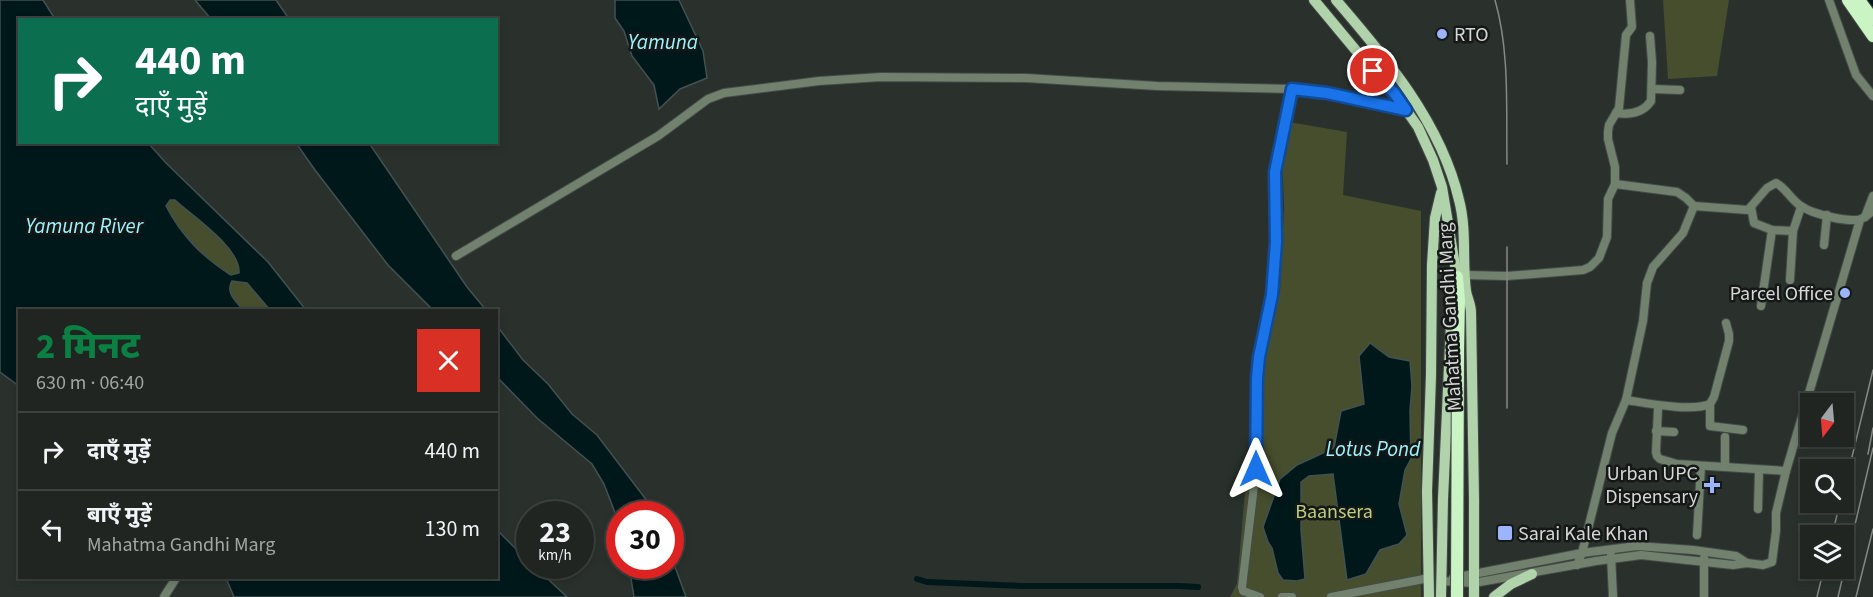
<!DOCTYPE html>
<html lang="hi">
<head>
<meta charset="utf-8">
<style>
  body { margin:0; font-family:"Source Sans 3","Noto Sans Devanagari",sans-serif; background:#282d2a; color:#f1f3f6; height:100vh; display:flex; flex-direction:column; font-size:22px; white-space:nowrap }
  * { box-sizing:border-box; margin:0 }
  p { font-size:20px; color:#a2a5a5 }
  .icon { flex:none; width:33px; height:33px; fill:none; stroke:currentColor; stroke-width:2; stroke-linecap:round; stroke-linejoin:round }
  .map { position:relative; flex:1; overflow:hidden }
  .sheet { position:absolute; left:18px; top:309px; width:480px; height:270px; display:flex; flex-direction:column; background:#202522; border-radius:0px; box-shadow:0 3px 9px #0003,0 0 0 2px #3d4240 }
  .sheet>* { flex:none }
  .banner { position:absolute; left:18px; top:18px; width:480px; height:126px; border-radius:0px; box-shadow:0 3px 9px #0003,0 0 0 2px #3d4240; background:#0b6e4f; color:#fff; overflow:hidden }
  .needle { width:39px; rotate:196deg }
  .controls { position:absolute; left:1800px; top:393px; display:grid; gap:12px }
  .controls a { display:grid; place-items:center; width:54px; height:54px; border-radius:0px; background:#202522; box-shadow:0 3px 9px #0003,0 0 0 2px #3d4240; font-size:30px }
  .speed { position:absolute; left:516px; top:501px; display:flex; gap:12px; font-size:30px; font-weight:700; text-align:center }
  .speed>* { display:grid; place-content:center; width:78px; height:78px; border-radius:50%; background:#202522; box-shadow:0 3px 9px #0003,0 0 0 2px #3d4240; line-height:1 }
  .speed small { font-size:15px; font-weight:400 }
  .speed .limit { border:9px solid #d22; background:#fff; color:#111 }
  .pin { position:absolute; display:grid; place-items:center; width:51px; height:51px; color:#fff; margin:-26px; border:3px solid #fff; border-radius:50%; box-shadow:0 2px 6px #0007 }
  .me { position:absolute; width:66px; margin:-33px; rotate:0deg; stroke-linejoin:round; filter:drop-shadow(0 0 4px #0008) }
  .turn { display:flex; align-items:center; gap:21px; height:126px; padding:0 18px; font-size:27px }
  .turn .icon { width:78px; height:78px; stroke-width:2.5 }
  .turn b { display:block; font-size:42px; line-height:51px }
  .round { display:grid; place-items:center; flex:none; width:63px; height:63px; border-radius:0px; background:#282d2a }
  .overview { display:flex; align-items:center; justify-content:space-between; height:102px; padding:0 18px }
  h1 { font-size:36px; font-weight:800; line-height:45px; color:#0b8043 }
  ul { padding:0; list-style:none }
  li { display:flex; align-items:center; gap:18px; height:78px; padding:0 18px; border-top:2px solid #3d4240 }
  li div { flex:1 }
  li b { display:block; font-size:22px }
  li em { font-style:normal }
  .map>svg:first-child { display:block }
  .green { fill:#464e2e }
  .water { fill:#01181a; stroke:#405252; stroke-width:1.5; fill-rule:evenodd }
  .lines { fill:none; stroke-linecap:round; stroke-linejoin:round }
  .canal { stroke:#01181a; stroke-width:6 }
  .minor-casing { stroke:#454c48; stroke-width:10 }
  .major-casing { stroke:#454c48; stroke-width:12 }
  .highway-casing { stroke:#454c48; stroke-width:14 }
  .minor { stroke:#71816e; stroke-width:8 }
  .major { stroke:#b1d3ac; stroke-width:10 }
  .highway { stroke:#cbf4c5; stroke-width:12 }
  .rail { stroke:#848986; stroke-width:1.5 }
  .highway-bridge-casing { stroke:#454c48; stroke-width:14; stroke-linecap:butt }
  .highway-bridge { stroke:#cbf4c5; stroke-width:12 }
  .route-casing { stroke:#114b97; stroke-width:15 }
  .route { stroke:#1a73e8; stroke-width:10 }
  .poi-dot { fill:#9cb4fd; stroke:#151816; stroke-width:2 }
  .labels { text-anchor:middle; stroke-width:5; stroke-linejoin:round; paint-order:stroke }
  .poi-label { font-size:20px; fill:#d4d8d6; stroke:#151816; text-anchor:start }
  .street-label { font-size:20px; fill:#d4d8d6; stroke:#151816 }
  .park-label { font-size:20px; fill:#bbcf7f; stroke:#151816 }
  .water-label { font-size:21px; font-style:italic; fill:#9df3fe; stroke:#151816 }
</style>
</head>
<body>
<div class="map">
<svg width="1873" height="597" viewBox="0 0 1873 597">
  <rect width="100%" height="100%" fill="#2a312d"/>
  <g class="green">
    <path d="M1663 0H1729L1717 76 1668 79Z"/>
    <path d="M1289 122 1347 132 1343 195 1421 211V597H1230L1237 584 1247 469 1263 456V363L1280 291 1284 207 1282 153Z"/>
    <path d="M170 200H175C192 217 241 247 239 273L231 275C202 255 183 239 166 206L168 202Z"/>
    <path d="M239 280 247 283 270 310H243C236 301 225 293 232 281Z"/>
  </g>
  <g class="water">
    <path d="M0 0H43L55 19 20 20V142L148 143 166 163 268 262 306 310H270L247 283 232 281C225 293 236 301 243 310H20L19 386 0 372ZM170 200H175C192 216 241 248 239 273L231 275C203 257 182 237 166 206Z"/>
    <path d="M195 0H276L289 19H211Z"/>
    <path d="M615 0H679L703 51 707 78 680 89 659 109 654 85 632 56 624 31 615 18Z"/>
    <path d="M296 143H369L467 287 486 310H433L388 265 315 170Z"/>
    <path d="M497 326 523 360 548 384 572 414 597 435 657 514H620L619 523 604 484 592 464 537 418 497 377Z"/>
    <path d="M1370 343 1389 357 1410 361 1412 386 1410 411 1411 459 1405 470 1399 504 1407 535 1399 544 1380 550 1366 574 1347 580 1333 474 1309 476 1301 482V530L1305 579 1297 581 1283 580 1278 573 1272 548 1268 542 1263 527 1280 479 1297 465 1334 448 1341 411 1364 404 1359 356Z"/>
    <path d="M497 530 529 562 530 566H534L567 597H234L226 578H496Z"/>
    <path d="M671 556 686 597H634L629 566H670Z"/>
  </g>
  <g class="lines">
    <g class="canal">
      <path d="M1871 0 1873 3"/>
      <path d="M917 579 927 582 1024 586H1179L1198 587"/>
    </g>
    <g class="minor-casing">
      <g id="minor">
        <path d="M1829 0 1856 75 1873 96"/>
        <path d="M1652 89 1680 90"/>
        <path d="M1616 113C1630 115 1643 113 1651 101L1652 62 1650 36"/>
        <path d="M1615 184 1677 192 1686 198 1694 206"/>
        <path d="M1751 207 1754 223 1772 230 1793 231"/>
        <path d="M1865 217 1873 196"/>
        <path d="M1824 245 1827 215"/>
        <path d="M456 256 658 136 708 99 724 93 819 81 881 77 1026 78 1157 86 1292 89 1327 93 1406 110"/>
        <path d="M1465 275 1507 276 1583 270 1590 267 1599 258 1607 237 1608 199 1615 184V167L1608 139V132L1609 125 1619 108 1626 35 1632 27 1630 0"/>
        <path d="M1790 280 1793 231 1801 207"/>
        <path d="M1761 306 1772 230"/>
        <path d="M1626 400C1646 403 1692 412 1710 404L1714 397 1729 341V334L1726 323"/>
        <path d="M1710 404V426L1743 430"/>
        <path d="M1658 409 1656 452 1657 456 1660 459 1677 464 1786 471"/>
        <path d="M1656 431 1674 432"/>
        <path d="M1725 467V437"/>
        <path d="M1758 509 1759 470"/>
        <path d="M1697 535 1701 466"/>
        <path d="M1611 555 1613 597"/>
        <path d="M1704 558V597"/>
        <path d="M1577 565 1582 553 1612 433 1626 400 1643 321 1647 283 1653 267 1683 233 1694 206 1748 210 1767 188 1776 183C1786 188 1791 200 1801 206 1812 214 1849 223 1861 219 1867 217 1869 214 1873 210"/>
        <path d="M1453 578 1582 553 1637 546 1693 550 1736 556 1747 563"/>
        <path d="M1441 581 1474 583 1596 561 1641 555 1733 565 1747 563 1763 565 1772 562 1776 531V513L1786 471 1860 220"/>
        <path d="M164 597 176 578"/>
        <path d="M1260 597 1243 591 1242 587 1256 469 1257 378 1259 357 1272 295 1276 242 1275 172 1292 89"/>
        <path d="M1282 597H1292"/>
        <path d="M1331 597 1429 578"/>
      </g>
    </g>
    <g class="major-casing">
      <g id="major">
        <path d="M1314 0 1373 71 1395 94 1418 127 1433 160 1442 187 1457 277 1452 301 1443 499 1441 597"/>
        <path d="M1336 0C1387 59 1441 123 1459 200 1467 230 1462 261 1466 291 1467 298 1471 304 1471 313L1474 499V597"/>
        <path d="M1429 597 1427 491 1431 375 1432 265 1435 218 1441 193"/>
        <path d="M1494 597 1511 584 1532 574"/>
      </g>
    </g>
    <g class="highway-casing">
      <g id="highway">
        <path d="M1848 0 1873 36"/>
        <path d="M1859 0 1873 19"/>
        <path d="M1457 277 1459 301 1458 350"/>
      </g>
    </g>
    <use href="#minor" class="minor"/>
    <use href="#major" class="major"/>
    <use href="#highway" class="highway"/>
    <g class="rail">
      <path d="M1495 0C1510 52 1506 110 1507 164"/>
      <path d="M1507 247V408"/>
      <path d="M1868 454 1873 428"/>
      <path d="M1844 490 1873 370"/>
      <path d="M1832 536 1840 502"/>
      <path d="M1817 597 1824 568"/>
      <path d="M1838 597 1873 448"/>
      <path d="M1856 597 1873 529"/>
    </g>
    <g class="highway-bridge-casing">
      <path id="highway-bridge" d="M1457 597 1458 350"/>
    </g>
    <use href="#highway-bridge" class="highway-bridge"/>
  </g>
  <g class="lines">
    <g class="route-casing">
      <path id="route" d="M1256 469 1257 378 1259 357 1272 295 1276 242 1275 172 1292 89 1327 93 1406 110 1395 94 1373 71"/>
    </g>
    <use href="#route" class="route"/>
  </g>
  <g class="poi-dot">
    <circle cx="1442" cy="34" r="6"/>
    <circle cx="1845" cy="293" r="6"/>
    <path d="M1709 476h6v6h6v6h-6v6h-6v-6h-6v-6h6z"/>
    <rect x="1497" y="525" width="16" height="16" rx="3"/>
  </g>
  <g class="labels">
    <g class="poi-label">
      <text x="1454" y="41">RTO</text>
      <text x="1833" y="300" text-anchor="end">Parcel Office</text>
      <text x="1698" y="480" text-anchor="end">Urban UPC<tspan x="1698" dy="23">Dispensary</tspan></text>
      <text x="1518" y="540">Sarai Kale Khan</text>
    </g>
    <g class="street-label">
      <text transform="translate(1449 317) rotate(-93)" y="7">Mahatma Gandhi Marg</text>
    </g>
    <g class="park-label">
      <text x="1334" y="518">Baansera</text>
    </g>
    <g class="water-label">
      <text x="663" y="49">Yamuna</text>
      <text x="84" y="233">Yamuna River</text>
      <text x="1373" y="456">Lotus Pond</text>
    </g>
  </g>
</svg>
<div class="controls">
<a><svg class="needle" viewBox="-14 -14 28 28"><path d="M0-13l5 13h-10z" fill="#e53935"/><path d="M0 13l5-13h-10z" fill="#a2a5a5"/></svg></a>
<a><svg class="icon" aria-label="search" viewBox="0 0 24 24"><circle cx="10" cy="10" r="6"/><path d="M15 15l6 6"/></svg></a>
<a><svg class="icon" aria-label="layers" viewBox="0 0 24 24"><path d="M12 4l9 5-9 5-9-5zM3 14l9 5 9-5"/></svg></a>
</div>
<div class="speed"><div>23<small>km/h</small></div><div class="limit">30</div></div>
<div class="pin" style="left:1373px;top:71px;background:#d93025"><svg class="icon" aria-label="arrive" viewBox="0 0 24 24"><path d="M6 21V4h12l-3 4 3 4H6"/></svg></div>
<svg class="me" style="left:1256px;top:469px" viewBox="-20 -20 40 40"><path d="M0-17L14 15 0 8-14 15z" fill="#1a73e8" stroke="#fff" stroke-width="4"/></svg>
<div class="banner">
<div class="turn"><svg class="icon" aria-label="right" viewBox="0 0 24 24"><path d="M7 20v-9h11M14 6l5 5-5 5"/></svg><div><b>440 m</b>दाएँ मुड़ें</div></div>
</div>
<section class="sheet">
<div class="overview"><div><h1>2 मिनट</h1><p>630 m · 06:40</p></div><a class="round" style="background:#d93025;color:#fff"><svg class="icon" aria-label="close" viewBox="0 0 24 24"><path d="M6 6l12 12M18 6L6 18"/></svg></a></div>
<ul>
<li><svg class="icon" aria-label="right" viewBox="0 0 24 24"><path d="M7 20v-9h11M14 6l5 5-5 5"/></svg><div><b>दाएँ मुड़ें</b></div><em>440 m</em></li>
<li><svg class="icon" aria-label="left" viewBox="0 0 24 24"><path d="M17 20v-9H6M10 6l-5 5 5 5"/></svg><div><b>बाएँ मुड़ें</b><p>Mahatma Gandhi Marg</p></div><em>130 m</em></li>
</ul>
</section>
</div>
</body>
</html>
